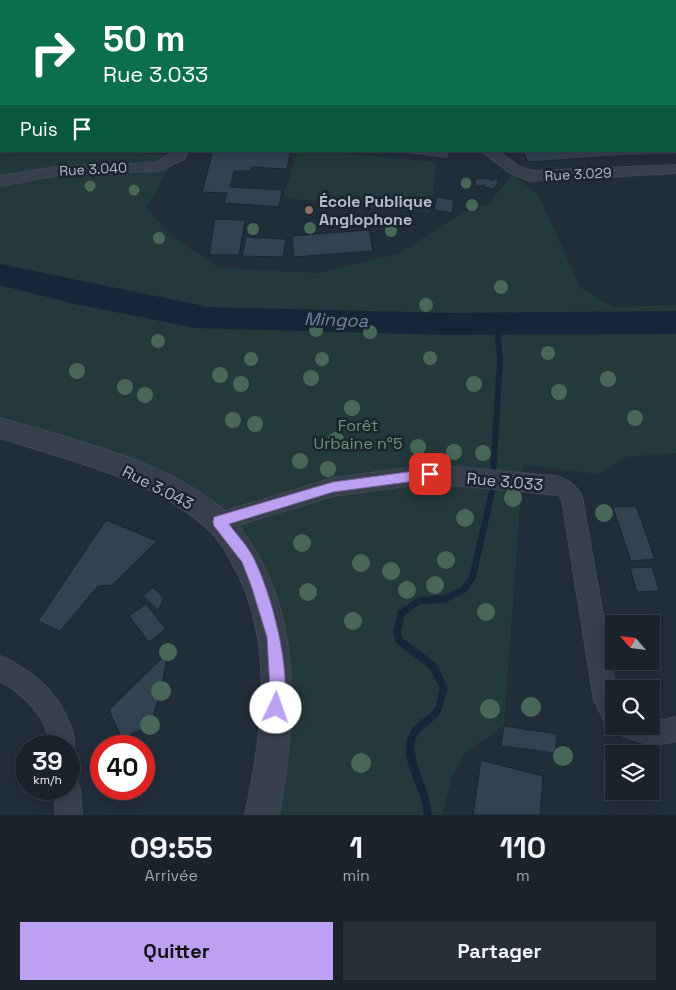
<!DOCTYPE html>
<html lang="fr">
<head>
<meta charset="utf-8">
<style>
  body { margin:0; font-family:"Space Grotesk",sans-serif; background:#272f38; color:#f1f3f6; height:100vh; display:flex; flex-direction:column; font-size:19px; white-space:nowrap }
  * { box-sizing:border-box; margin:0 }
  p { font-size:16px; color:#9fa4a9 }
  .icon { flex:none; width:28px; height:28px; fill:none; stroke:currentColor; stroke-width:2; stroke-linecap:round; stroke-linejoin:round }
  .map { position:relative; height:815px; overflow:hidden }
  .side { display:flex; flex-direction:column; background:#1a222c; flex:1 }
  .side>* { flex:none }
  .guide { position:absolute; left:0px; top:0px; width:676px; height:152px; box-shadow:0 2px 12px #0003,0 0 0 1px #383f48; background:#0b6e4f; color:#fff; overflow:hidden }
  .needle { width:32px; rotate:298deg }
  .fabs { position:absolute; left:605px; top:615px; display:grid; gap:10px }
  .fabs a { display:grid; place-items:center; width:55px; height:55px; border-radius:0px; background:#1a222c; box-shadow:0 2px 12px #0003,0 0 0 1px #383f48; font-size:25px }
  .speed { position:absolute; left:15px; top:735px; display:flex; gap:10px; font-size:25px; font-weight:700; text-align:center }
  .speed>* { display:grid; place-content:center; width:65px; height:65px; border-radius:50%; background:#1a222c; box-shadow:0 2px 12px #0003,0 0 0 1px #383f48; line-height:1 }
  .speed small { font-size:12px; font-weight:400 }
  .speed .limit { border:8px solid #d22; background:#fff; color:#111 }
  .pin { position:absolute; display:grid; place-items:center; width:42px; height:42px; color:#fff; margin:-21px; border-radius:10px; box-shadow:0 2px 8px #0006 }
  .me { position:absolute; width:55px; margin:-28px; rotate:3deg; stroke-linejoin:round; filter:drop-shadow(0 0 4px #0008) }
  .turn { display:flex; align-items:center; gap:18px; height:105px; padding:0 20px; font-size:22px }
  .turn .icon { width:65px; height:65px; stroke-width:2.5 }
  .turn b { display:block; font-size:35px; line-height:42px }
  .then { display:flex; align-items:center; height:48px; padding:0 20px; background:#0003; gap:10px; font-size:19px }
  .eta { display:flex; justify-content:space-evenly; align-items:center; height:85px; text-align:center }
  .eta b { font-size:30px; font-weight:600; line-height:35px }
  .button { display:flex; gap:10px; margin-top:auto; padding:10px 20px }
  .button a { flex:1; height:58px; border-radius:0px; background:#bca0f2; color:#111; font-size:20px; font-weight:600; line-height:58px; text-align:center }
  .button a+a { background:#272f38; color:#f1f3f6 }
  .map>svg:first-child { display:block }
  .green { fill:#24393b }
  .water { fill:#162538 }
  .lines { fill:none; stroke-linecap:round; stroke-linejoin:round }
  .stream { fill:#162538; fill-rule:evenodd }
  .building { fill:#344151; stroke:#1d2631 }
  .minor-casing { stroke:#3f4854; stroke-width:2 }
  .tertiary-casing { stroke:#3f4854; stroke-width:2 }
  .minor { fill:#363f4b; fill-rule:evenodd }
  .tertiary { fill:#363f4b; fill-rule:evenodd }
  .tree { fill:#486759 }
  .route { fill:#bca0f2; stroke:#7a689d }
  .education-dot { fill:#8d6e63; stroke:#1b242f; stroke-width:2 }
  .labels { text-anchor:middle; stroke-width:5; stroke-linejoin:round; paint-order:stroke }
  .far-street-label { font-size:14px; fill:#b1bac7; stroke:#1b242f }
  .poi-label { font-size:16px; font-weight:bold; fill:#b1bac7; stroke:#1b242f; text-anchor:start }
  .park-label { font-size:16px; fill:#689772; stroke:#1b242f }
  .street-label { font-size:16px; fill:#b1bac7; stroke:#1b242f }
  .water-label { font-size:18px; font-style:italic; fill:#6a85a5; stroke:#1b242f }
</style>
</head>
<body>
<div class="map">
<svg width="676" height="815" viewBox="0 0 676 815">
  <rect width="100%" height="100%" fill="#222d3a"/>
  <g class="green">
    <path d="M0 149 1 151H81L180 155 168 170 146 208 171 235 219 268 318 273 400 253 463 212 488 204 512 175 537 193 581 288 614 307 676 305V453L626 457 597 474 523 465 504 726 466 752 452 777 442 815H261L275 691 245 559 173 493 0 430Z"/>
    <path d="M298 151H318L437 162 430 213 283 198Z"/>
  </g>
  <path class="water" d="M0 264 208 307 448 313 676 311V334L446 335 196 328 75 304 0 285Z"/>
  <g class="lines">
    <path class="stream" d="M495 325H497L500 327 503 360 495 491 476 578 466 592 445 603 420 604 404 616 401 632 402 638 436 663 448 688 444 702 440 714 433 721 419 733 415 739 414 748 418 767 429 797 432 815H424C423 808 422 802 420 796 413 776 399 753 410 732 415 721 429 718 435 707 438 702 438 694 440 688L430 669 396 643 393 632 398 611 419 597 444 595 460 588 469 577 489 491 497 360 494 327Z"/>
  </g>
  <g class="building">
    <path d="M284 0H359V1Z"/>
    <path d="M675 138 676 155 672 154 617 156 528 162 523 151H675Z"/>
    <path d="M213 151 290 152 287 169 252 167 251 171H234L230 187 282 190 279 207 224 203 227 193 202 192Z"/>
    <path d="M386 151H450L448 159Z"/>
    <path d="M486 178 493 181V179L499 180 494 189 485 187V185L476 186 475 179Z"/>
    <path d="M437 197 454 200 452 213 434 210Z"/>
    <path d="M215 219 245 220 239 255H209Z"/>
    <path d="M369 230 373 251 294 257 292 236Z"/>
    <path d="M246 237 286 239 283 257 242 256Z"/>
    <path d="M636 506 655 559 631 561 613 507Z"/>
    <path d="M106 520 157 541 112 585 98 586 60 631 38 621Z"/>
    <path d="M652 567 659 591 637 592 630 568Z"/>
    <path d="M153 587 164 599 158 610 143 596Z"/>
    <path d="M146 604 166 629 149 642 129 616Z"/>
    <path d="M168 652 161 691 150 725 122 739 109 710Z"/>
    <path d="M504 726 557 734 555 753 501 746Z"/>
    <path d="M481 760 543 776 540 815H473Z"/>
  </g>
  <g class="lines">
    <g class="minor-casing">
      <g id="minor">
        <path d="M492 0H504L505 1H493Z"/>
        <path d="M174 151H188L184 159 159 171 63 174 0 186V176L63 166 156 163Z"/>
        <path d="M481 151H498L520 167 532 171 676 165V173L530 181 510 173Z"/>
        <path d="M430 465 556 476C569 481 576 484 582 497L616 689H614V725L605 722 594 700 562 500 559 495 430 483 333 496 219 531 212 529 209 522 212 515 219 513 333 478Z"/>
        <path d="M0 656C32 670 58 692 70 725 74 736 76 744 72 755L69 756V746H51C46 717 26 695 0 681Z"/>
        <path d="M676 717V741C655 748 641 743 621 735L618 726H651V721L663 720Z"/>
        <path d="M69 777 76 780 80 789 82 815H56L54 789H69Z"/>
      </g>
    </g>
    <g class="tertiary-casing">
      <g id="tertiary">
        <path d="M5 0H59L4 1Z"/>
        <path d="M124 0H200L201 1H125Z"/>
        <rect x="675" y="6" width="1" height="8"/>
        <path d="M0 418C75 441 169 460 228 514 239 523 246 536 253 547 303 627 295 726 279 815H245C263 733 276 637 231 561 225 550 218 538 209 530 153 478 71 461 0 438Z"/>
      </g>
    </g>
    <use href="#minor" class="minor"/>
    <use href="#tertiary" class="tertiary"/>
  </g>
  <g class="tree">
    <circle cx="466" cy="183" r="5.5"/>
    <circle cx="90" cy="186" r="5.5"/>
    <circle cx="134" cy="190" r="5.5"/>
    <circle cx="472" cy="205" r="6"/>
    <circle cx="310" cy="228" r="6"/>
    <circle cx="253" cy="229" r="6"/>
    <circle cx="391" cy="231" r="6"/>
    <circle cx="159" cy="238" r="6"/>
    <circle cx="501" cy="287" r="7"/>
    <circle cx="426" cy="305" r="7"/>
    <circle cx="316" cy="330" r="7"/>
    <circle cx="370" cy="332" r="7"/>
    <circle cx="158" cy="341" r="7"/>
    <circle cx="548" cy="353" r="7"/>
    <circle cx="430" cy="358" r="7"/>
    <circle cx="251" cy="359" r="7"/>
    <circle cx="322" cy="359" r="7"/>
    <circle cx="77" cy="371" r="8"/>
    <circle cx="220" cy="375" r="8"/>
    <circle cx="311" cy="378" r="8"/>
    <circle cx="608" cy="379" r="8"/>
    <circle cx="241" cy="384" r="8"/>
    <circle cx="474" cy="384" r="8"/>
    <circle cx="125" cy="387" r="8"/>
    <circle cx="559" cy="392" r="8"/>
    <circle cx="145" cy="395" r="8"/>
    <circle cx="352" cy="408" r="8"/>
    <circle cx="635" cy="418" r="8"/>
    <circle cx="233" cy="420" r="8"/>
    <circle cx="255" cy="424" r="8"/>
    <circle cx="336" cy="440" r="8"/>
    <circle cx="418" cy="447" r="8"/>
    <circle cx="454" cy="452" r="8"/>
    <circle cx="483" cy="453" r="8"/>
    <circle cx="300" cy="461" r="8"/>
    <circle cx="328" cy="469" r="8"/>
    <circle cx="513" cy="498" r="9"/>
    <circle cx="604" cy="513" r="9"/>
    <circle cx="465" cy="518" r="9"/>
    <circle cx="302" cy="543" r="9"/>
    <circle cx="446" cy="560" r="9"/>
    <circle cx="361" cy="563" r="9"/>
    <circle cx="391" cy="571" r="9"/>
    <circle cx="435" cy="585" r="9"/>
    <circle cx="407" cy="590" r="9"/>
    <circle cx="308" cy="592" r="9"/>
    <circle cx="486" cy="612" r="9"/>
    <circle cx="353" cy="621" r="9"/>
    <circle cx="168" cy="652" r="9"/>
    <circle cx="161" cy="691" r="10"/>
    <circle cx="531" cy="707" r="10"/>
    <circle cx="490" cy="709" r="10"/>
    <circle cx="150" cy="725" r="10"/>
    <circle cx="563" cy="756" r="10"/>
    <circle cx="361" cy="763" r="10"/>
  </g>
  <path class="route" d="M430 469 435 470 437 474 435 478 430 479 333 492 229 524C236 534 246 544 252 555 270 588 295 678 281 713L276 715 270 713 268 708 270 689 267 637 251 585 242 562 214 526 213 522 214 517 333 482Z"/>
  <circle class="education-dot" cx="309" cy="210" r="5"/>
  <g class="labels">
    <g class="far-street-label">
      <text transform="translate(93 169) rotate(-3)" y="5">Rue 3.040</text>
      <text transform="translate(578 174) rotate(-3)" y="5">Rue 3.029</text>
    </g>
    <g class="poi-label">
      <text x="319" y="207">École Publique<tspan x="319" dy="18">Anglophone</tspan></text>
    </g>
    <g class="park-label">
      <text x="358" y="431">Forêt<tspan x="358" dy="18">Urbaine n°5</tspan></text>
    </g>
    <g class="street-label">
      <text transform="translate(505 481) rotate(5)" y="6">Rue 3.033</text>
      <text transform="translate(158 487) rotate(27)" y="6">Rue 3.043</text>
    </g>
    <g class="water-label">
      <text transform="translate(336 320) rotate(2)" y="6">Mingoa</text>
    </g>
  </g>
</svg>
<div class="fabs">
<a><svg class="needle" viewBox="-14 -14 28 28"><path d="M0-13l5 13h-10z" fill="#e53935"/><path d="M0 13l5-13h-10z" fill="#9fa4a9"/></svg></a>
<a><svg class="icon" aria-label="search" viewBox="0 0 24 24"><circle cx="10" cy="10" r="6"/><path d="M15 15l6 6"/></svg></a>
<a><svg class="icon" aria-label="layers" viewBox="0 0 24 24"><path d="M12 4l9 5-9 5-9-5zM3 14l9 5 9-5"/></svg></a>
</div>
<div class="speed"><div>39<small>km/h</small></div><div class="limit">40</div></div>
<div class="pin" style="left:430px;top:474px;background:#d93025"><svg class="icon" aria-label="arrive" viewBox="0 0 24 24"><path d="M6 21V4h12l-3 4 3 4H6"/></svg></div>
<svg class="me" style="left:276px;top:708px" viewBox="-20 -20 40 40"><circle r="19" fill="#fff"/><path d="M0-13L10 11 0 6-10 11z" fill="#bca0f2"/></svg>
<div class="guide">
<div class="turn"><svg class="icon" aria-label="right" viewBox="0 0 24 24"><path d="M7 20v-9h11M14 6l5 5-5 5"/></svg><div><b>50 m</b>Rue 3.033</div></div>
<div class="then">Puis<svg class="icon" aria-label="arrive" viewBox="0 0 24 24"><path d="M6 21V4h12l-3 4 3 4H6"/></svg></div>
</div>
</div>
<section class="side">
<div class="eta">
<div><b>09:55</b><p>Arrivée</p></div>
<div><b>1</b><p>min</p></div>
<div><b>110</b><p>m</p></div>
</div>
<div class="button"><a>Quitter</a><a>Partager</a></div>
</section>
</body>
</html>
